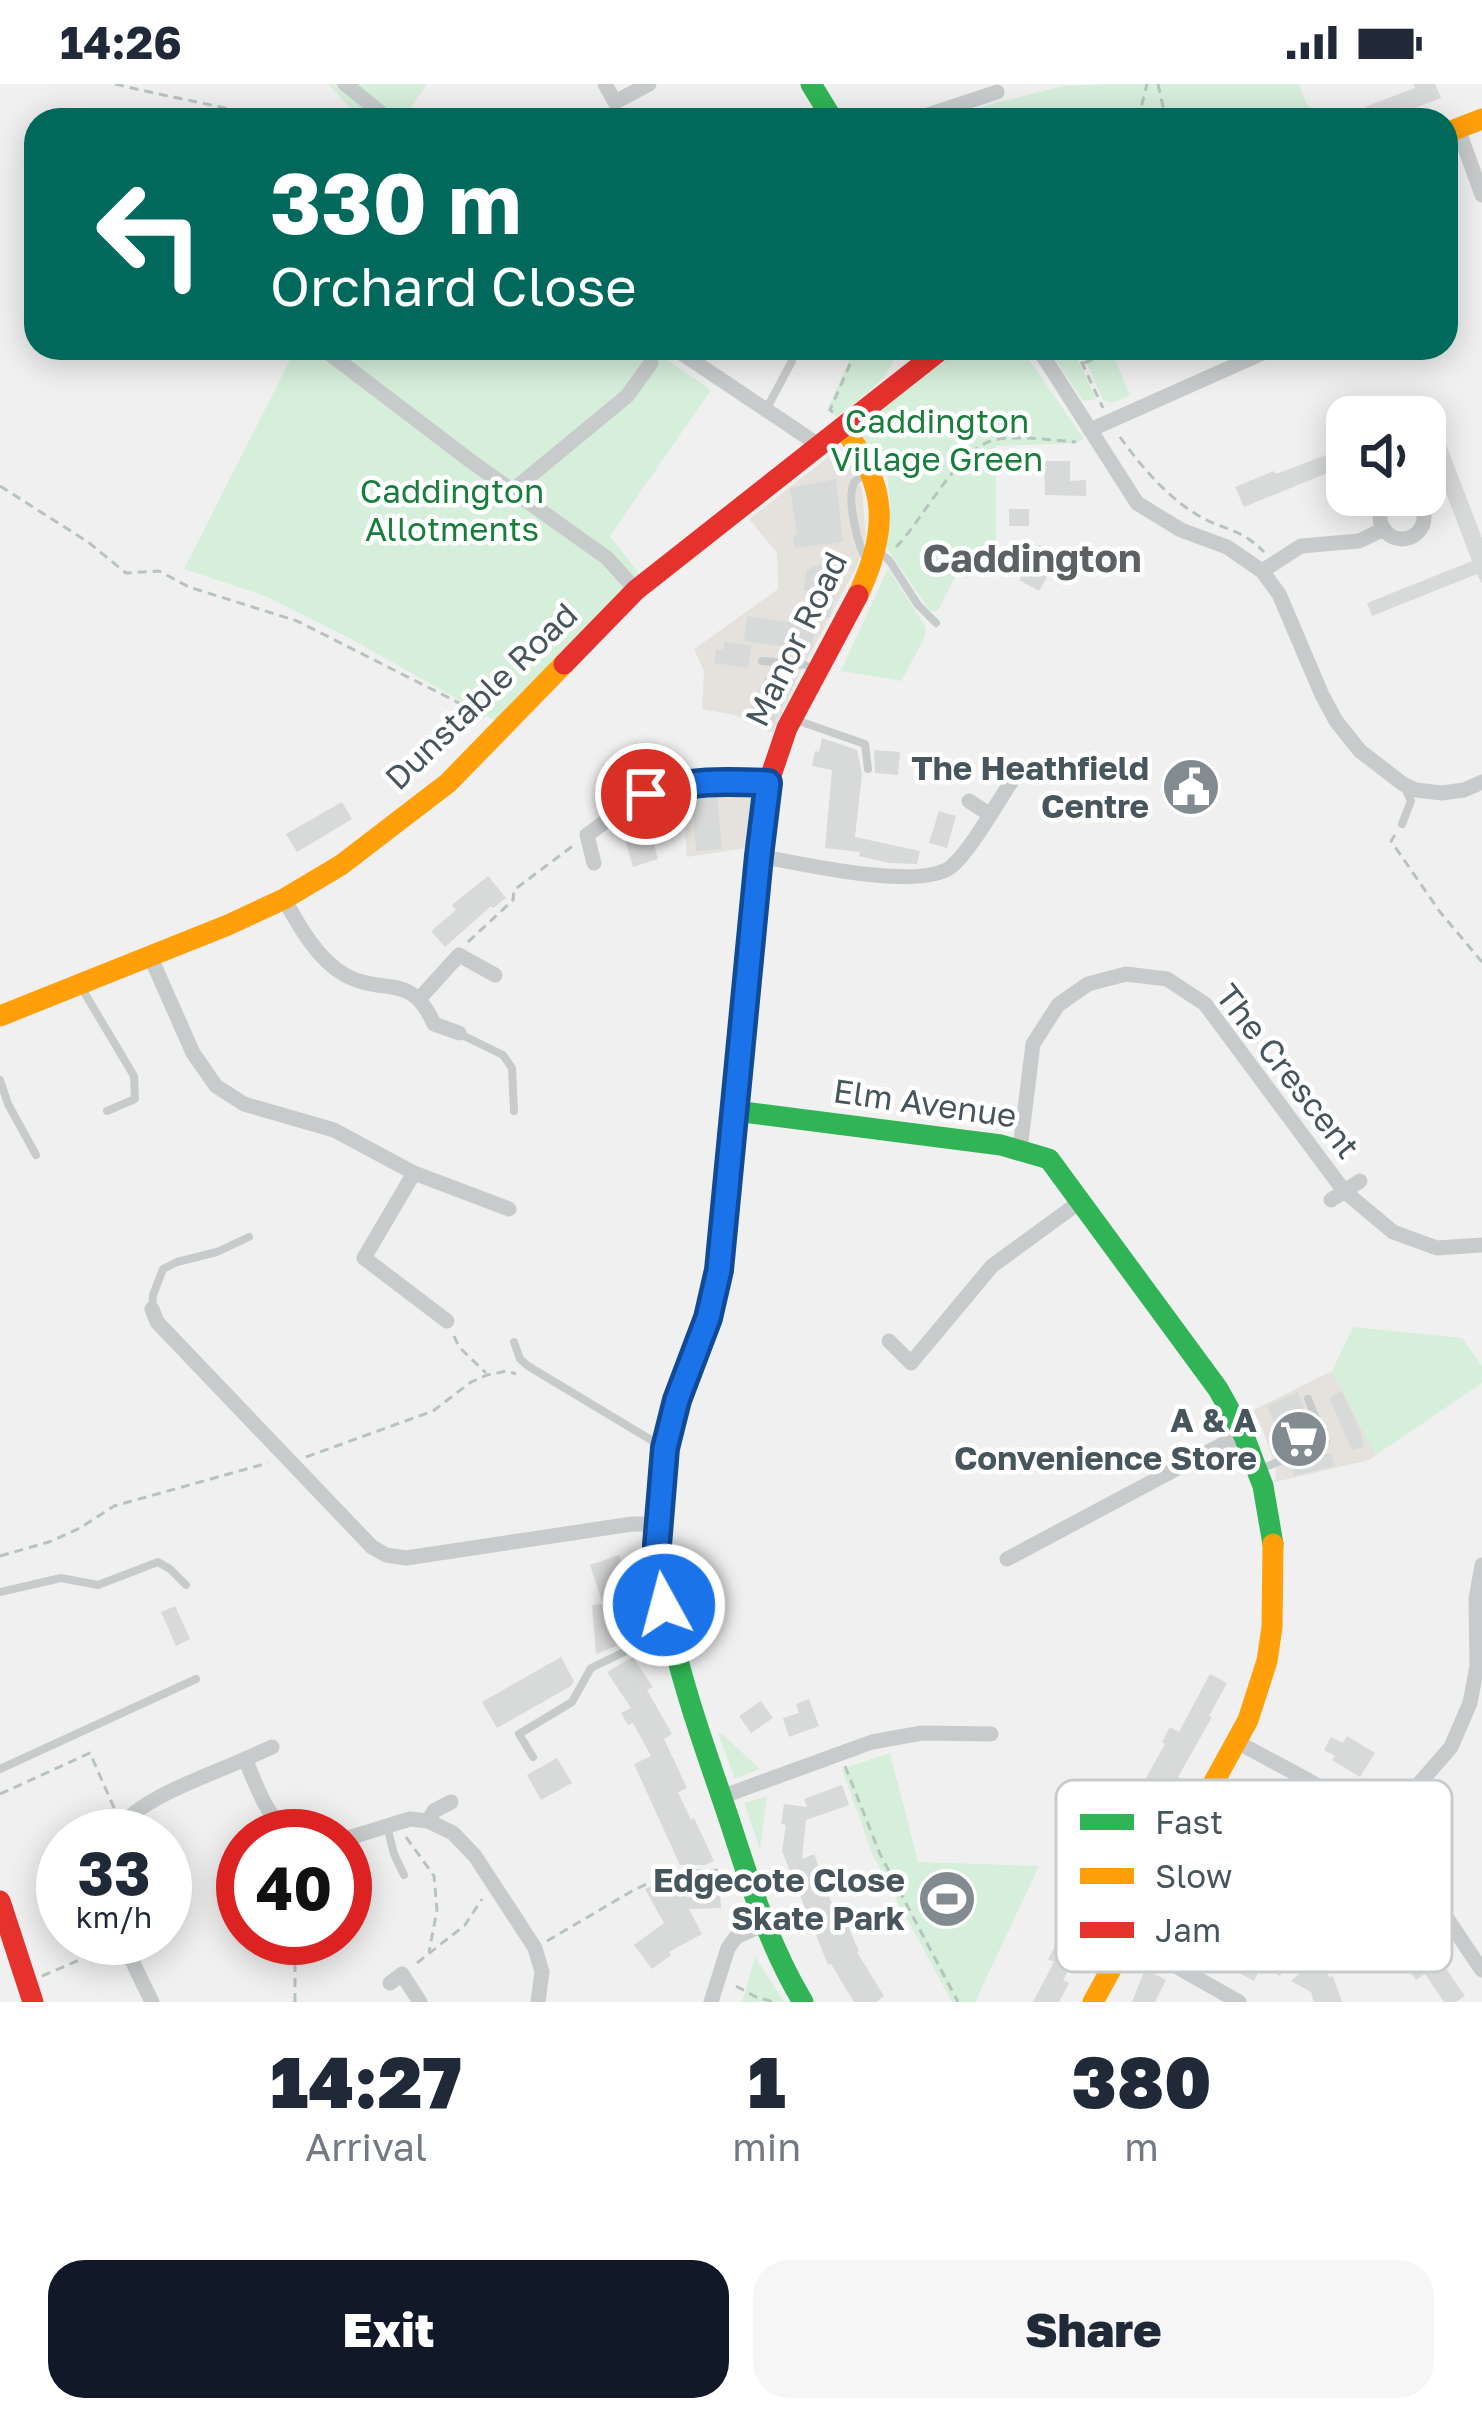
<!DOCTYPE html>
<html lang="en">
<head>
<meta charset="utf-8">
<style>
  body { margin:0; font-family:"Golos Text",sans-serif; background:#f6f6f7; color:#1f2937; height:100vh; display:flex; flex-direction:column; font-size:45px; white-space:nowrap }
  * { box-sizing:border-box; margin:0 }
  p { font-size:39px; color:#747a83 }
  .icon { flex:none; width:66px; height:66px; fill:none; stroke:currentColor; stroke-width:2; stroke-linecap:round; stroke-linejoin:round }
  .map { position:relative; height:1918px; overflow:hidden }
  .sheet { display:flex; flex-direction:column; background:#fff; flex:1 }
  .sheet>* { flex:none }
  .hud { position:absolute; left:24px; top:24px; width:1434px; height:252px; border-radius:36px; box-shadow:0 6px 30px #0003; background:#00695c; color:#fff; overflow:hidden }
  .fabs { position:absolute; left:1326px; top:312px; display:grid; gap:24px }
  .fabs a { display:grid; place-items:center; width:120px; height:120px; border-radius:24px; background:#fff; box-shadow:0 6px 30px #0003; font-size:60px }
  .speed { position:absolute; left:36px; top:1725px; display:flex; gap:24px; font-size:60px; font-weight:700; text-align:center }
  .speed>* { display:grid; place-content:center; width:156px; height:156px; border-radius:50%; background:#fff; box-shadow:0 6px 30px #0003; line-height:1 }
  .speed small { font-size:30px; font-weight:400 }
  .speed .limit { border:18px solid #d22; background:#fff; color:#111 }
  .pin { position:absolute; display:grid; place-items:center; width:102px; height:102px; color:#fff; margin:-51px; border:6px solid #fff; border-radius:50%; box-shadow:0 3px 12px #0007 }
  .me { position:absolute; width:132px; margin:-66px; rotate:353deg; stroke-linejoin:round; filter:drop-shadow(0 0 9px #0008) }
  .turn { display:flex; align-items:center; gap:42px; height:252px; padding:0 48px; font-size:54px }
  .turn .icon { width:156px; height:156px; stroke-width:2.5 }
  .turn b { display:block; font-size:84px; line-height:102px }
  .eta { display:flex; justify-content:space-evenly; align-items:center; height:204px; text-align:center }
  .eta b { font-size:72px; font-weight:800; line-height:84px }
  .button { display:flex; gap:24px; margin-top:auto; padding:24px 48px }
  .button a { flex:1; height:138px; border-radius:36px; background:#111827; color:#fff; font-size:48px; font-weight:800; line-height:138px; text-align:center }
  .button a+a { background:#f6f6f7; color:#1f2937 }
  .status { display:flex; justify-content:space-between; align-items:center; height:84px; padding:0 60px; background:#fff; direction:ltr }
  .status svg { height:33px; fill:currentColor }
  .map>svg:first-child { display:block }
  .commercial { fill:#e5e2de }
  .green { fill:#d5efdb }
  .building { fill:#d8d9d9 }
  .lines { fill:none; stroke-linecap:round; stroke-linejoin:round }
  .path { stroke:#b7c3be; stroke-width:3; stroke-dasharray:9 6; stroke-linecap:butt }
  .lane { stroke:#c8cbcc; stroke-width:8 }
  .street { stroke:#c8cbcc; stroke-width:15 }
  .fast { stroke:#30b455; stroke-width:21 }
  .slow { stroke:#ff9f0a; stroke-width:21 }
  .jam { stroke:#e5322d; stroke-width:21 }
  .route-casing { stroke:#114b97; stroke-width:30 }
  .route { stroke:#1a73e8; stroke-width:21 }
  .labels { text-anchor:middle; stroke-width:9; stroke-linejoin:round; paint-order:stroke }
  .park-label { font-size:33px; fill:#177e3b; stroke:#fff }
  .street-label { font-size:33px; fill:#47565d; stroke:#fff }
  .poi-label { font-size:33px; font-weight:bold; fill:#47565d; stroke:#fff; text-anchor:end }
  .quarter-label { font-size:39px; font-weight:bold; fill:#5c6164; stroke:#fff }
  .key { fill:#fff; stroke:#c8ccce; stroke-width:3 }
  .key-label { font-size:33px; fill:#47565d }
</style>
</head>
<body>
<div class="status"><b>14:26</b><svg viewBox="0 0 49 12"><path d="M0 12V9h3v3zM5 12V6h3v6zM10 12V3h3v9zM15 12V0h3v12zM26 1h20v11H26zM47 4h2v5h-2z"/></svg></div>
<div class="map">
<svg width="1482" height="1918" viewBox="0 0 1482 1918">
  <rect width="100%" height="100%" fill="#f1f0f0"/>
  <g class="commercial">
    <path d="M832 370 848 374 862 405 866 452 857 482 798 593 773 649 734 631 702 625 704 587 694 565 778 505 777 469 749 435Z"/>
    <path d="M682 710H747L753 715 746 764 687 773Z"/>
    <path d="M1332 1287 1376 1371 1369 1376 1275 1398 1276 1382 1258 1335 1249 1328Z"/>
  </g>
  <g class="green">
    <path d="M328 0H427L403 36H362Z"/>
    <path d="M1112 0H1299L1313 36H953L988 21 1063 2Z"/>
    <path d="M296 264H650L711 306 610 452 642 493 505 642 353 556 265 512 184 485Z"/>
    <path d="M855 264H898C891 296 861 313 837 333L827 326Z"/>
    <path d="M957 264H1021L1084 355 1077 359 996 362V482L967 494 956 491 938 527H930L882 457 881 431 891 425 886 381 859 356 867 337Z"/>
    <path d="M1048 264H1072L1096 315 1083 317Z"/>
    <path d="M1112 268 1130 312 1112 319 1103 316 1086 278Z"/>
    <path d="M888 484 926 544 924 555 901 597 841 587Z"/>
    <path d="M1353 1243 1462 1254 1482 1282V1299L1376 1371 1332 1287Z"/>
    <path d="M718 1649 722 1650 760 1685 735 1695Z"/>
    <path d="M890 1669 918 1778 1039 1782 975 1918H952L873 1772 842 1685Z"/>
    <path d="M767 1712 760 1765 744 1719Z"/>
    <path d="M755 1873 784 1918H742Z"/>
  </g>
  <g class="building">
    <path d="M1413 0H1435L1441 14 1383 36H1370L1365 23 1415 4Z"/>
    <path d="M1340 351 1344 364 1347 362V381L1244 423 1235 403 1274 387 1276 390 1331 369 1326 356Z"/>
    <path d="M1445 358 1482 454V500L1477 490 1372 532 1367 519 1472 477 1429 364Z"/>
    <path d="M1044 377H1070V397L1086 396V412L1045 411Z"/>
    <path d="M836 395 843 458 795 464 793 451H797L790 404Z"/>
    <rect x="1009" y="425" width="20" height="17"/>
    <path d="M1039 461 1054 470 1044 487 1049 490 1039 507 1019 496Z"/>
    <path d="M842 470 830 534 817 531 812 566 744 557 747 532 802 540 808 507 803 506 807 486Z"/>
    <path d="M724 558 752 561 748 584 714 579 716 565 723 567Z"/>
    <path d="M779 590 795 597 769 648 745 637 766 591Z"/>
    <path d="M822 654 857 666 862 690 855 753 920 767 917 780 889 779 859 772 860 768 825 764 832 686 812 682 815 667 819 668Z"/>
    <path d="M874 666 900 668 898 691 875 689Z"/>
    <path d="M717 710 722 765 696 767 693 731H686L684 713Z"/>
    <path d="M342 718 352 735 297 768 286 750Z"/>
    <path d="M939 727 956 732 947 764 929 759Z"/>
    <path d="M646 732 658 775 633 783 621 741Z"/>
    <path d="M488 792 506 814 493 824 491 822 445 863 431 847 456 826 452 821Z"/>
    <path d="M1342 1307 1361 1349 1364 1363 1352 1366 1329 1314Z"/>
    <path d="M1298 1308 1315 1354 1286 1366 1267 1322Z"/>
    <path d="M1324 1368 1325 1370 1331 1369 1335 1382 1294 1392 1292 1381Z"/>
    <path d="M619 1471 629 1502 613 1507 618 1541H622L624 1559 596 1570 592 1521 603 1520 590 1481Z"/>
    <path d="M175 1522 190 1555 176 1562 161 1528Z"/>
    <path d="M561 1573 574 1597 571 1602 497 1644 482 1618Z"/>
    <path d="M633 1573 653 1603 647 1606 672 1650 664 1655 687 1704 678 1708 691 1736 694 1734 714 1777 705 1781H680L634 1680 651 1672 633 1639 628 1641 621 1629 631 1624 607 1588Z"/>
    <path d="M1210 1590 1227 1599 1209 1632 1212 1633 1178 1693 1182 1695 1174 1710 1176 1712 1168 1725 1166 1723 1135 1781 1128 1777 1063 1896 1069 1899 1059 1918H1033L1054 1878 1048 1875 1103 1778 1091 1772 1099 1759 1112 1766 1125 1743 1131 1747 1149 1714 1146 1712 1149 1707 1144 1705 1149 1696 1146 1694 1165 1660 1162 1658 1170 1643 1179 1648Z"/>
    <path d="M809 1615 819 1642 789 1653 783 1634 799 1629 796 1620Z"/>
    <path d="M761 1617 773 1634 751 1649 739 1632Z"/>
    <path d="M1347 1652 1375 1669 1360 1693 1332 1676 1335 1672 1324 1666 1331 1653 1343 1659Z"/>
    <path d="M557 1674 572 1699 541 1716 527 1691Z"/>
    <path d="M842 1701 849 1721 806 1736 802 1775 814 1770 840 1843 847 1840 859 1867 857 1868 884 1912 876 1918H854L831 1880 828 1881 782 1767 786 1741 781 1740 784 1720 807 1723 804 1715Z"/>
    <path d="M1305 1726 1337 1745 1369 1774 1465 1912 1456 1918H1444L1425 1890 1416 1896 1399 1872 1402 1870 1353 1801 1361 1795 1326 1763 1321 1771 1289 1751Z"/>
    <path d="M675 1790 686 1810 720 1809 721 1824 689 1825 702 1850 669 1868 671 1871 652 1885 634 1861 664 1839 645 1805Z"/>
    <path d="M1238 1852 1262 1865 1268 1854 1293 1867 1280 1892 1262 1882 1254 1897 1217 1877 1227 1859 1232 1862Z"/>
    <path d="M1314 1876 1330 1893 1333 1892 1342 1918H1314L1311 1908 1291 1897Z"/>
    <path d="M1145 1885 1166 1896 1155 1918H1132Z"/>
  </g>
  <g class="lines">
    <g class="path">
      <path d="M115 0C167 13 220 21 272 36"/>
      <path d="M1158 0 1166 36"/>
      <path d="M1138 36 1147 0"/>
      <path d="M1075 264 1103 324"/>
      <path d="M1084 279 1121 264"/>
      <path d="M833 328 830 326 857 264"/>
      <path d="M1120 353C1140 381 1166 412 1196 430 1223 447 1238 442 1264 468"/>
      <path d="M0 402 88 458 126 489 159 487 189 503 297 537 485 632"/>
      <path d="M896 463C922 438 961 358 999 355 1024 352 1051 356 1076 358"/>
      <path d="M1395 751 1391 757 1440 828 1482 878"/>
      <path d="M468 858 513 816 514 806 574 761"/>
      <path d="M454 1252 459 1263 486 1289"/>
      <path d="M306 1373 433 1327 471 1298 487 1291 507 1287 516 1290"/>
      <path d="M0 1472 49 1458 80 1444 114 1422 268 1379"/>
      <path d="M845 1682 880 1770 958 1918"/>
      <path d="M0 1710 90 1669 115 1726"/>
      <path d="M406 1753 434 1792 437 1826 429 1868"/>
      <path d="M547 1857 632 1807 672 1788 723 1786"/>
      <path d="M417 1879 465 1841 482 1815"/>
      <path d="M42 1892 110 1863"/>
      <path d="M736 1902 756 1913 774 1918"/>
      <path d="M295 1918V1854"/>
    </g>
    <g class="lane">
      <path d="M767 324 792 277V264"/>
      <path d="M877 467 889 476 918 521 936 539"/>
      <path d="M866 475C858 462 846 414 854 399 857 394 865 391 870 388"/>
      <path d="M762 577 805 581 813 585"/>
      <path d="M793 635 865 660 868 685"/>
      <path d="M1402 740 1411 717 1404 702"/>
      <path d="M81 903 134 992 135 1015 107 1027"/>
      <path d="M460 950 503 971 512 984 514 1027"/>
      <path d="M0 996 8 1020 36 1071"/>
      <path d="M152 1225 153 1211 163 1185 177 1178 217 1168 249 1153"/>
      <path d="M514 1258 520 1275 528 1282 661 1362"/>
      <path d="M1258 1386 1326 1358 1308 1315"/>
      <path d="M0 1508 61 1494 98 1501 158 1478 170 1485 186 1501"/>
      <path d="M533 1673 519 1650 572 1618 591 1584 668 1547"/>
      <path d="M0 1685 196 1595"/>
      <path d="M387 1742 394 1770 404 1791"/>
    </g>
    <g class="street">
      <path d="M345 0 390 36"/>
      <path d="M605 0 615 18 649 0"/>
      <path d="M912 36 997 8"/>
      <path d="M1458 45 1482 111"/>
      <path d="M322 264 472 378 607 474 636 506"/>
      <path d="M674 264 820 362"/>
      <path d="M1038 264 1137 419 1181 446 1227 463 1262 487 1279 510 1322 611 1336 637 1360 667 1403 700 1416 706 1442 709 1464 706 1482 698"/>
      <path d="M1298 264 1299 265"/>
      <path d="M1090 346 1274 264"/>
      <path d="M512 407 627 312 651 279"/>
      <circle cx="1402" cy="433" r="22"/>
      <path d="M1262 487 1301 462 1359 457 1384 445"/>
      <path d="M969 717 989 730"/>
      <path d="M759 772C798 779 923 808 952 782 971 766 996 720 1012 697"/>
      <path d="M594 779 587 751C606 738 624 722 644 712 680 692 728 697 768 699"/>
      <path d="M284 815C299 842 318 876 345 891 383 912 411 887 434 940L459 949"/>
      <path d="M151 874 193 969 216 1002 244 1020 334 1046 414 1089 509 1125"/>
      <path d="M420 914 459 871 495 891"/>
      <path d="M1020 1065 1033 960 1058 921 1088 900 1126 890 1167 895 1205 920 1344 1107 1393 1148 1437 1164 1482 1161"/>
      <path d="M414 1089 364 1174 447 1237"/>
      <path d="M1331 1116 1360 1097"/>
      <path d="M152 1225 157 1238 372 1463 386 1471 406 1474 632 1440H657"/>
      <path d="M889 1257 911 1279 992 1182 1081 1117"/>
      <path d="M1007 1475 1221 1361 1244 1352"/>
      <path d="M1237 1658C1275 1679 1316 1698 1352 1724 1407 1764 1443 1831 1482 1886"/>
      <path d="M245 1675 272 1663"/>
      <path d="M721 1713 872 1658 922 1649 991 1650"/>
      <path d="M428 1737 434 1727 451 1718"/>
      <path d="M1378 1747 1451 1663 1470 1619 1477 1582 1476 1515 1482 1481"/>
      <path d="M113 1752C134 1715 206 1693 245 1675 258 1704 266 1735 294 1752"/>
      <path d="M345 1755 410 1735 428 1737 453 1749 475 1772 535 1864 542 1888 538 1918"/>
      <path d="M121 1854 152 1918"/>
      <path d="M1128 1855 1239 1918"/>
      <path d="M390 1899 402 1890 420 1918"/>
      <path d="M711 1918 728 1864 736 1853 763 1841"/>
    </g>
    <g class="fast">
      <path d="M811 0 833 36"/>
      <path d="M735 1027 1001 1061 1049 1075 1218 1305 1244 1352 1263 1402 1273 1460"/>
      <path d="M711 1217C692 1278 667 1338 660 1402 649 1517 692 1625 728 1732 749 1796 768 1860 803 1918"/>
    </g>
    <g class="slow">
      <path d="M1446 49 1482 35"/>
      <path d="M843 344C888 401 889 446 858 511"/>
      <path d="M0 932 228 841 284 815 341 781 448 699 564 580"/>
      <path d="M1093 1918 1248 1636 1267 1577 1272 1543 1273 1460"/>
    </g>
    <g class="jam">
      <path d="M564 580 636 506 943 264"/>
      <path d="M711 1217 719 1186 758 771 768 700 787 644 858 511"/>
      <path d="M0 1817 33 1918"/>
    </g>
  </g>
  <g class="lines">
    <g class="route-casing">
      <path id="route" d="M646 710C689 696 724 697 768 699L759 772 719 1186 708 1234 677 1316 665 1364 657 1461 664 1521"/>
    </g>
    <use href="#route" class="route"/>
  </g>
  <defs>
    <g id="civic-disc" transform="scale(3)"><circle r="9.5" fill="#828c90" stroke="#fff"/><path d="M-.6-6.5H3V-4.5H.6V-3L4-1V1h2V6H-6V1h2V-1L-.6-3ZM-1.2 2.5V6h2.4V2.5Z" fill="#fff"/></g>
    <g id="supermarket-disc" transform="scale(3)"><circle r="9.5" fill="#828c90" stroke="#fff"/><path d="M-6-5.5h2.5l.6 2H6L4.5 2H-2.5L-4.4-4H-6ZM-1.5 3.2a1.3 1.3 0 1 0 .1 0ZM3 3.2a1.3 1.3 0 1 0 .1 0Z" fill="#fff"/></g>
    <g id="stadium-disc" transform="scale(3)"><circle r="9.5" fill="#828c90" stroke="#fff"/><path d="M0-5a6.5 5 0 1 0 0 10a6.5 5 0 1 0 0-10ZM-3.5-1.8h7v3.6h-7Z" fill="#fff"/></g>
  </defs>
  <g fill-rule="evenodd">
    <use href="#civic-disc" x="1191" y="703"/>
    <use href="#supermarket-disc" x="1299" y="1355"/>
    <use href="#stadium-disc" x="947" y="1815"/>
  </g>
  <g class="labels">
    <g class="park-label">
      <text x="937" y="349">Caddington<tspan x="937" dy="38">Village Green</tspan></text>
      <text x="452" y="419">Caddington<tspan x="452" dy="38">Allotments</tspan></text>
    </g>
    <g class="street-label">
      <text transform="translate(796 555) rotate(-64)" y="12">Manor Road</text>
      <text transform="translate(481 612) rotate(-44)" y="12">Dunstable Road</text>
      <text transform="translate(1288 987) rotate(52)" y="12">The Crescent</text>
      <text transform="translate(925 1019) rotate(8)" y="12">Elm Avenue</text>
    </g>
    <g class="poi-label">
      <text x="1149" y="696">The Heathfield<tspan x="1149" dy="38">Centre</tspan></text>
      <text x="1257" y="1348">A &amp; A<tspan x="1257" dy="38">Convenience Store</tspan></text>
      <text x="905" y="1808">Edgecote Close<tspan x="905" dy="38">Skate Park</tspan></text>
    </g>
    <g class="quarter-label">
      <text x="1032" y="488">Caddington</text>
    </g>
  </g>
  <rect x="1056" y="1696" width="396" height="192" rx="18" class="key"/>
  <rect x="1080" y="1730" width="54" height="16" fill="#30b455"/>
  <rect x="1080" y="1784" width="54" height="16" fill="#ff9f0a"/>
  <rect x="1080" y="1838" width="54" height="16" fill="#e5322d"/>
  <g class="key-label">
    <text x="1155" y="1750">Fast</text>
    <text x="1155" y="1804">Slow</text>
    <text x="1155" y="1858">Jam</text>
  </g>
</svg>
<div class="fabs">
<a><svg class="icon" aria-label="sound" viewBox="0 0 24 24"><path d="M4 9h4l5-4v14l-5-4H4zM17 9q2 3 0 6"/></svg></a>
</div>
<div class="speed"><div>33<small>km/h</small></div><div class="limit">40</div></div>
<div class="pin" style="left:646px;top:710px;background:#d93025"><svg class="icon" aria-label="arrive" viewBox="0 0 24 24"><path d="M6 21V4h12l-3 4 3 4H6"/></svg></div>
<svg class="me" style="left:664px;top:1521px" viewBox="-20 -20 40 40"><circle r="17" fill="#1a73e8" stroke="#fff" stroke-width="3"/><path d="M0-11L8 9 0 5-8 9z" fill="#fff"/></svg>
<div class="hud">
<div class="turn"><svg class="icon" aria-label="left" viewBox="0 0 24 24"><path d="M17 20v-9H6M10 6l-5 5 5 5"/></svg><div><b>330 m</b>Orchard Close</div></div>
</div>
</div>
<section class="sheet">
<div class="eta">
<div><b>14:27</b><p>Arrival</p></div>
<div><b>1</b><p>min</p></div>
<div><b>380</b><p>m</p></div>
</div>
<div class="button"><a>Exit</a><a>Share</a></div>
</section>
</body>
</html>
